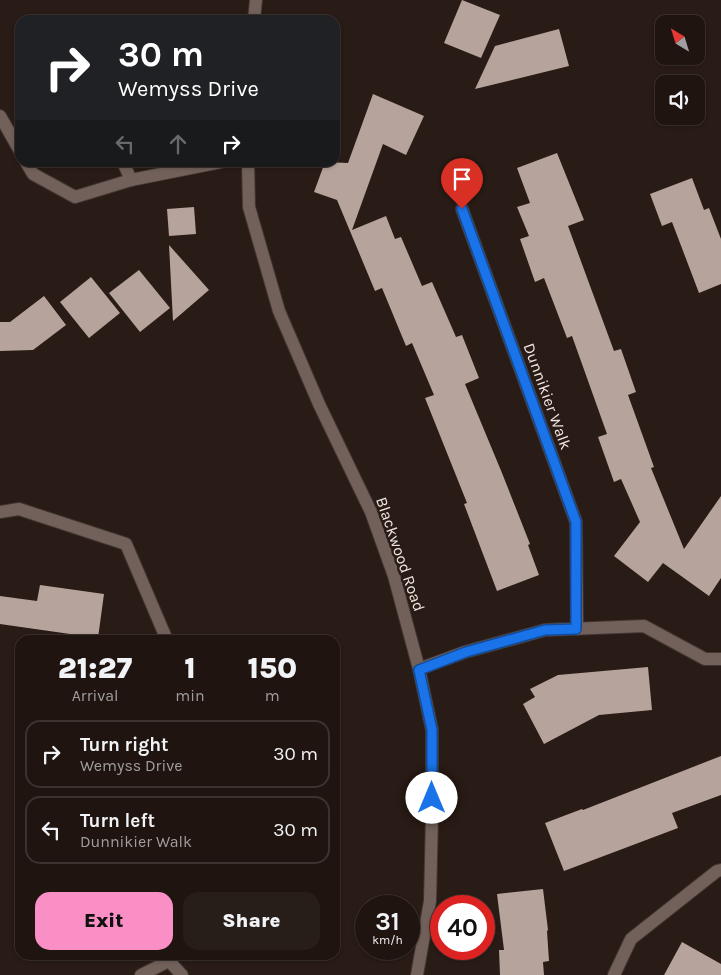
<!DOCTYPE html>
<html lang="en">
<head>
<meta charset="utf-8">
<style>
  body { margin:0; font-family:Karla,sans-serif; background:#271d19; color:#f1f3f6; height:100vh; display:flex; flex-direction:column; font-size:19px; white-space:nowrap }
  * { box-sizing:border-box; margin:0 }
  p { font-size:16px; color:#a19e9f }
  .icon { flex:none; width:28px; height:28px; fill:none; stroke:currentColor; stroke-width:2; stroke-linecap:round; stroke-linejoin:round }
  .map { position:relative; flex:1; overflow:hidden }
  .sheet { position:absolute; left:15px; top:635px; width:325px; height:325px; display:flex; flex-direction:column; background:#1f1410; border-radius:15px; box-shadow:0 1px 4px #0004,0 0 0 1px #3c3330 }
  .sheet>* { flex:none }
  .hud { position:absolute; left:15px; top:15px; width:325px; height:152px; border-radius:15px; box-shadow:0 1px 4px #0004,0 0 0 1px #3c3330; background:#202124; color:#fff; overflow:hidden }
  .needle { width:32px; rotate:322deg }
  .fabs { position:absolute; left:655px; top:15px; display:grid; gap:10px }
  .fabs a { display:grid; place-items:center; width:50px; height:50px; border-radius:10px; background:#1f1410; box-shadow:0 1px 4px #0004,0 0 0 1px #3c3330; font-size:25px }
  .speed { position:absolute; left:355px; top:895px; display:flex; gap:10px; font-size:25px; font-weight:700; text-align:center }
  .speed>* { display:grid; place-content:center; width:65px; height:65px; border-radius:50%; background:#1f1410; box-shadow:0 1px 4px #0004,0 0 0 1px #3c3330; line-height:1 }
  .speed small { font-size:12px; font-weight:400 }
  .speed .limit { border:8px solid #d22; background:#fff; color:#111 }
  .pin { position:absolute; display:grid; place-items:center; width:42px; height:42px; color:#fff; margin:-51px -21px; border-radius:50% 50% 50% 0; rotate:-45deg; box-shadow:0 0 5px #0007 }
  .pin .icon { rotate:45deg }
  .me { position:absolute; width:55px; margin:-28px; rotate:0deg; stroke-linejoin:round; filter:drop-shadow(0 0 4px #0008) }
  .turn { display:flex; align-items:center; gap:18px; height:105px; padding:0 20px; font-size:22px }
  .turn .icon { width:65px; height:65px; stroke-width:2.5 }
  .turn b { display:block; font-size:35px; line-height:42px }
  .lanes { display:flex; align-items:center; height:48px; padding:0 20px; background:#0003; justify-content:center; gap:25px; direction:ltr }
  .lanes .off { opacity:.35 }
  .eta { display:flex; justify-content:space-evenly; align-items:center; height:85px; text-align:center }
  .eta b { font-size:30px; font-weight:800; line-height:35px }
  .cta { display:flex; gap:10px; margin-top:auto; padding:10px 20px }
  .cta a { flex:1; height:58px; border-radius:15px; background:#fa8fc6; color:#111; font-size:20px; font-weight:800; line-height:58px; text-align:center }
  .cta a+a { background:#271d19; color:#f1f3f6 }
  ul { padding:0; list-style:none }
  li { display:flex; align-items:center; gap:15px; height:68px; margin:0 10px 8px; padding:0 10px; border:2px solid #3c3330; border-radius:15px }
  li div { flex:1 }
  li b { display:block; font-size:19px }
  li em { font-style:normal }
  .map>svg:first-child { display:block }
  .building { fill:#b6a39c }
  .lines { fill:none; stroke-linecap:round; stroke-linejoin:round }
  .service-casing { stroke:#423634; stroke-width:14 }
  .minor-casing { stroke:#423634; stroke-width:14 }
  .tertiary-casing { stroke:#423634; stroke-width:14 }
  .service { stroke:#72615a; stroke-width:12 }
  .minor { stroke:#72615a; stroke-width:12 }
  .tertiary { stroke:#72615a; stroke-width:12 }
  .route-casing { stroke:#114b97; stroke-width:12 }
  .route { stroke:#1a73e8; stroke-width:9 }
  .labels { text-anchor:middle; stroke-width:5; stroke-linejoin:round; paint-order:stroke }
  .street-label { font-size:16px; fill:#f0e6e2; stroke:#291b15 }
</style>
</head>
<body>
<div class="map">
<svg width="721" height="975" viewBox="0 0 721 975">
  <rect width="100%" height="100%" fill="#291b15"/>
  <g class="building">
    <path d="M462 0 500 15 481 58 444 43Z"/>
    <path d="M559 29 569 66 475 89 495 46Z"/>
    <path d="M373 94 424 116 406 155 383 144 352 230 386 216 395 239 401 237 422 286 432 282 456 337 462 335 479 378 465 384 502 473 530 544 528 545 539 575 497 591 464 504 467 503 425 398 434 395 412 343 406 346 382 288 375 291 337 200 314 192 325 162 348 163Z"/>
    <path d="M557 153 584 220 568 226 614 351 621 349 636 392 628 395 654 467 651 468 684 549 721 496V578L709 596 663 563 648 582 614 556 640 522 621 479 614 482 598 437 607 434 572 336 567 338 544 278 535 282 520 239 529 236 517 207 530 203 517 168Z"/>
    <path d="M692 178 704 210 709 208 721 239V284L699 293 672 222 662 226 650 194Z"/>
    <path d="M194 207 196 234 169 236 167 209Z"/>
    <path d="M169 245 209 290 173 321Z"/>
    <path d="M139 270 170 308 140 332 109 293Z"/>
    <path d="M91 277 120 313 89 338 60 302Z"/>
    <path d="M44 296 66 325 33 350 0 351V322H10Z"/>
    <path d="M40 585 104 594 98 638 0 624V596L37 601Z"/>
    <path d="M648 667 652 710 599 715 544 744 523 704 535 697 530 689 558 675Z"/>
    <path d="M721 756V795L672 813 678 828 564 871 545 823 582 809 583 810Z"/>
    <path d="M543 889 548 930 547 931 549 961 543 962 544 975H500L499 950H504L497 894Z"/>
    <path d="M682 942 721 964V975H664Z"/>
  </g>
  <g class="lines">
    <g class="service-casing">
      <path id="service" d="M123 162 131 180"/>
    </g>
    <g class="minor-casing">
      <g id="minor">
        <path d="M0 116 20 151"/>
        <path d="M26 162 33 174 75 197 131 180 221 162"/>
        <path d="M462 209 576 522 577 629"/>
        <path d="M0 512 19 509 126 544 167 640"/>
        <path d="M419 669 465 652 545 630 644 626 705 659H721"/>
        <path d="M169 961 182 975"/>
        <path d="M141 975 169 961"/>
        <path d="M614 975 631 939 717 871 721 870"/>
      </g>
    </g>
    <g class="tertiary-casing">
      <g id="tertiary">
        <path d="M254 20 256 0"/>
        <path d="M248 162 249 207 279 311 319 404 371 512 394 576 419 669 432 730V815L430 901 417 975"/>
      </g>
    </g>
    <use href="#service" class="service"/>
    <use href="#minor" class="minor"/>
    <use href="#tertiary" class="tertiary"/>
  </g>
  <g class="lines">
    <g class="route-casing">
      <path id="route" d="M432 798V730L419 670 466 652 545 630 576 629V522L462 209"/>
    </g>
    <use href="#route" class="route"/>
  </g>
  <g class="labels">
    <g class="street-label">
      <text transform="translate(548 396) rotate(70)" y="6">Dunnikier Walk</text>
      <text transform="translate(401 554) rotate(71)" y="6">Blackwood Road</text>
    </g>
  </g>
</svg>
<div class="fabs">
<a><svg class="needle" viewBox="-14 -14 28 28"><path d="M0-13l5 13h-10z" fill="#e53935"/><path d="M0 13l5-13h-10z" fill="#a19e9f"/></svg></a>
<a><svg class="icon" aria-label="sound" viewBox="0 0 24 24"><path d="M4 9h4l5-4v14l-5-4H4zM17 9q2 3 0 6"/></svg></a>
</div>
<div class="speed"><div>31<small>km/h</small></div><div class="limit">40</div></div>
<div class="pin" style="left:462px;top:209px;background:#d93025"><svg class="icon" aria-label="arrive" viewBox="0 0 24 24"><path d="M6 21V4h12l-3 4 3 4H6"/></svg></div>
<svg class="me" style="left:432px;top:798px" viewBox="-20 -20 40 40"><circle r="19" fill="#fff"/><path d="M0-13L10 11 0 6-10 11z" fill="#1a73e8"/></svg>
<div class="hud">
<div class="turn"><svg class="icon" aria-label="right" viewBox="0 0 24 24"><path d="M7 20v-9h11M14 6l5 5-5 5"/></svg><div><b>30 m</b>Wemyss Drive</div></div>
<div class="lanes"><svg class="icon off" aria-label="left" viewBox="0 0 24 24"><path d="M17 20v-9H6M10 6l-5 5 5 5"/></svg><svg class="icon off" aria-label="ahead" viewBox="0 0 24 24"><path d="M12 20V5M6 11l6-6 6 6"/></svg><svg class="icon" aria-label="right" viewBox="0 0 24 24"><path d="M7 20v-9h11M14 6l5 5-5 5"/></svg></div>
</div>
<section class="sheet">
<div class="eta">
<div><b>21:27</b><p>Arrival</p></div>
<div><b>1</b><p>min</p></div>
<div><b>150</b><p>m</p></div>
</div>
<ul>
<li><svg class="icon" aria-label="right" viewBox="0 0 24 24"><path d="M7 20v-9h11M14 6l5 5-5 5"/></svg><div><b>Turn right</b><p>Wemyss Drive</p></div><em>30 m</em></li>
<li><svg class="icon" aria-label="left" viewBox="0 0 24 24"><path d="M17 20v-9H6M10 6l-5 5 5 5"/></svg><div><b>Turn left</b><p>Dunnikier Walk</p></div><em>30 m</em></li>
</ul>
<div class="cta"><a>Exit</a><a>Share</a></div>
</section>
</div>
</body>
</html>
